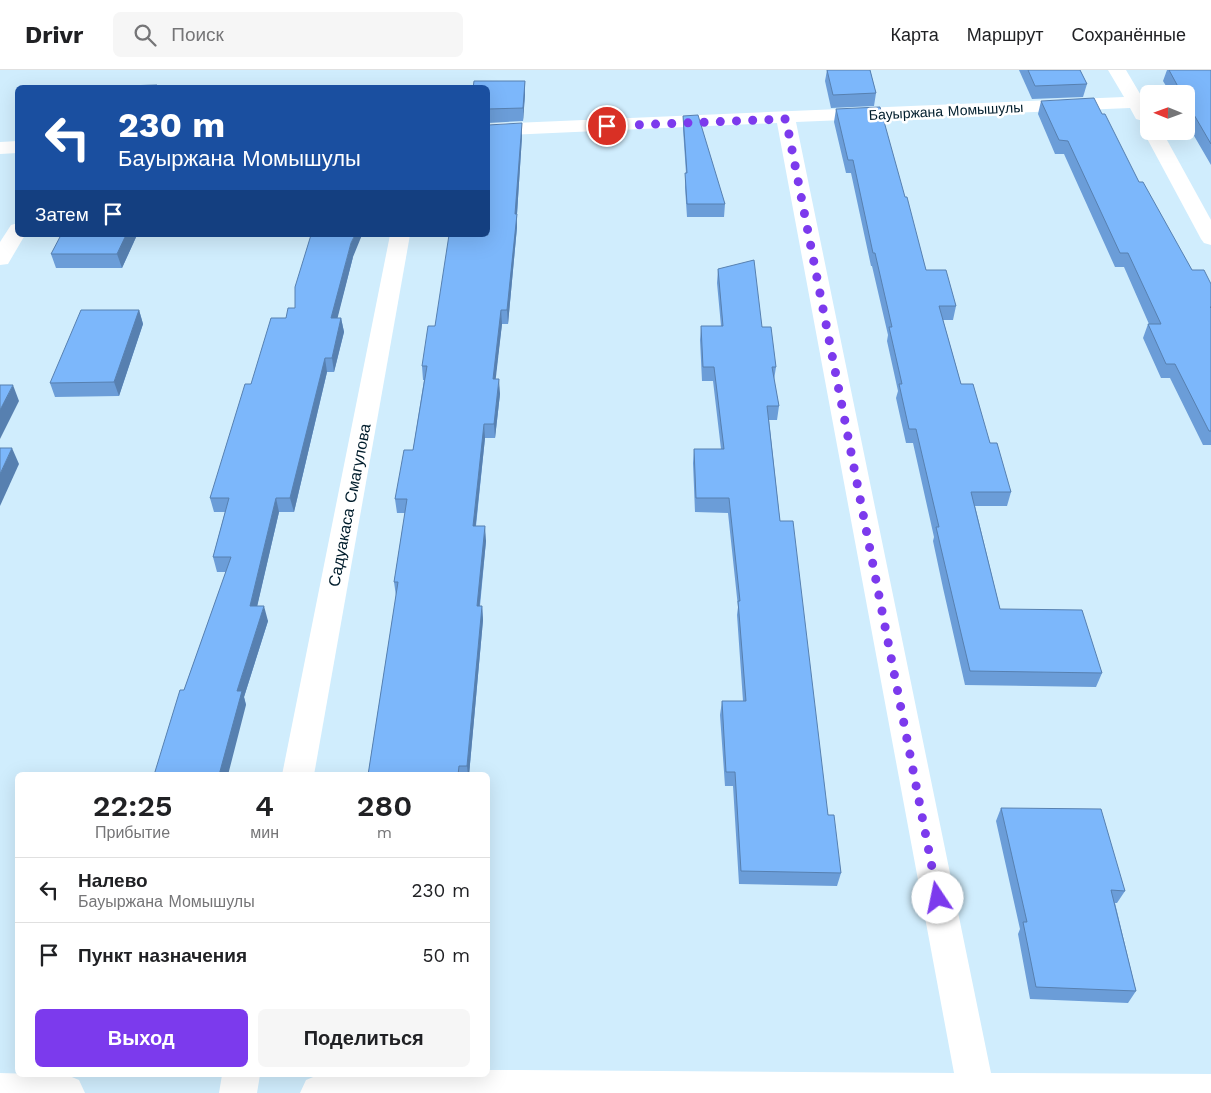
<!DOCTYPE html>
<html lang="ru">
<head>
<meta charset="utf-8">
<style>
  body { margin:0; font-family:"Work Sans",sans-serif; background:#f6f6f6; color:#202124; height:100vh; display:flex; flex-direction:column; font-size:19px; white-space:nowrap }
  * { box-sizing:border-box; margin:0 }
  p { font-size:16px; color:#757577 }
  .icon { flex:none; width:28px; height:28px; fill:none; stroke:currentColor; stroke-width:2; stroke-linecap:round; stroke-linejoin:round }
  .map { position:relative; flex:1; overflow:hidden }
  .panel { position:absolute; left:15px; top:702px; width:475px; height:305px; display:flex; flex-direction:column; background:#fff; border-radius:8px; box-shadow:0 5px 20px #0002 }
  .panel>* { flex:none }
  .hud { position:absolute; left:15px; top:15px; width:475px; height:152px; border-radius:8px; box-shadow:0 5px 20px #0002; background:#1a4fa0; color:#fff; overflow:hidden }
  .needle { width:32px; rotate:271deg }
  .controls { position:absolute; left:1140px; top:15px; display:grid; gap:10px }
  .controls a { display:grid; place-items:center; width:55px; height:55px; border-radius:8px; background:#fff; box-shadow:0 5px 20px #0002; font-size:25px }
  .pin { position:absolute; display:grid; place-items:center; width:42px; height:42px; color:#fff; margin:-21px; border:2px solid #fff; border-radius:50%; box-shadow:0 1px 5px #0007 }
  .me { position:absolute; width:55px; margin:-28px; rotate:349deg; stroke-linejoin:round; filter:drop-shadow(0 0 4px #0008) }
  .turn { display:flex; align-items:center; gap:18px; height:105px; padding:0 20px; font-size:22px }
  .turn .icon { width:65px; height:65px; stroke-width:2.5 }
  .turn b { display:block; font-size:35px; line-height:42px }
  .then { display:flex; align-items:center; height:48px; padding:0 20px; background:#0003; gap:10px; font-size:19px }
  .eta { display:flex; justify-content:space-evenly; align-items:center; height:85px; text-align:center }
  .eta b { font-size:30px; font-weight:600; line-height:35px }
  .cta { display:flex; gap:10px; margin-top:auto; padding:10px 20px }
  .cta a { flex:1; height:58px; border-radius:8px; background:#7c3aed; color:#fff; font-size:20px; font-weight:600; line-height:58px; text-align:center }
  .cta a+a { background:#f6f6f6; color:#202124 }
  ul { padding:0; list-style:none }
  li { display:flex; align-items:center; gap:15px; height:65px; padding:0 20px; border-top:1px solid #e0e0e0 }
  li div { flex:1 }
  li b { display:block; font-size:19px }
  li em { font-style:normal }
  header { display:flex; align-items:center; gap:30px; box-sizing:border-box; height:70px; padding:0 25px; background:#fff; border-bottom:1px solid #e0e0e0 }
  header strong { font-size:24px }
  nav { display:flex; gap:28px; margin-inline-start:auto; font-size:18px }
  .search { width:350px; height:45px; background:#f6f6f6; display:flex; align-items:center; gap:12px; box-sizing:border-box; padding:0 18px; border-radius:8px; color:#757577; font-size:19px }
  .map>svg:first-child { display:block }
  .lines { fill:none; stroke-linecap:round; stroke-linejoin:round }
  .street { fill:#fff; fill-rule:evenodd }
  .wall { fill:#6b9dd8 }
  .shaded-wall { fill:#5780b0 }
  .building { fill:#7cb7fb; stroke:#5780b0 }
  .route { stroke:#7c3aed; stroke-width:9; stroke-dasharray:0 16.2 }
  .labels { text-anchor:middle; stroke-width:5; stroke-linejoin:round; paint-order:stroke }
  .far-street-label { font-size:14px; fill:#001d2c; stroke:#fff }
  .street-label { font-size:16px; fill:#001d2c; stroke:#fff }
</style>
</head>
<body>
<header>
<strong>Drivr</strong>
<div class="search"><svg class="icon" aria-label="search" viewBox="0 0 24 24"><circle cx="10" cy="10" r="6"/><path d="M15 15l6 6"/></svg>Поиск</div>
<nav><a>Карта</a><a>Маршрут</a><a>Сохранённые</a></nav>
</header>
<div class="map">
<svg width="1211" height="1023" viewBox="0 0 1211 1023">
  <rect width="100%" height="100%" fill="#d0edfd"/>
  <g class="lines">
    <g class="street">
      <path d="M1108 0H1126L1149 39V49L1143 51 1136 49 1130 38 796 52 991 1003 1211 1004V1023H300L306 1010 318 1005H488V1000H520L954 1003 777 53 488 66V54L1124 27Z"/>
      <path d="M1149 56V61H1162L1211 150V175L1204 173 1201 169 1143 61Z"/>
      <path d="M18 71V83L0 84V72Z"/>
      <path d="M18 153V165H25L8 194 0 195V172L11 155Z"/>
      <path d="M390 165H410L314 705H282Z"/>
      <path d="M0 1003 67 1005 79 1010 85 1023H0Z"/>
      <path d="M222 1005H260L257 1023H219Z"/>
    </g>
  </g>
  <g class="wall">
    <path d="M827 0H870L876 23 874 36 831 38 825 11Z"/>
    <path d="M1019 0H1080L1087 14 1083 27 1032 29Z"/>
    <path d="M1167 0H1211V95L1186 52V24H1171L1163 11Z"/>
    <path d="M525 11V24L523 51 488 53V18Z"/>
    <path d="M1041 31 1102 44 1139 112 1192 200 1211 214V375H1203L1170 308H1161L1143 268 1148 254H1149L1124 197H1115L1064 84H1055L1038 44Z"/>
    <path d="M836 39 905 127 926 200 956 236 953 250H943L961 314 990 373 1011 422 1007 436H975L1000 539 1102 603 1096 617 965 615 943 518 933 471 934 467 913 373H906L896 328 898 321 887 271 888 265 872 196H871L851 103H846L834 52Z"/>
    <path d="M683 46 725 134 724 147H687L685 117 686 103 683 59Z"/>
    <path d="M522 66 517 144V157L508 254H502L495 309 500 324 495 368H485L476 456 486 471 480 536H482L483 550 469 705H368L396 526 394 512 405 443H397L395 429 413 380 424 310H423L422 296 435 256Z"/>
    <path d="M137 165 122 198H56L51 184Z"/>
    <path d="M353 187 337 248H341L344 262 334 302H327L294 442H279L257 536 268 551 244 627 246 635 184 620 226 502H217L213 487 225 442H214L210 428 251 314 286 248 295 238Z"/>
    <path d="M718 199 762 257 776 297 774 310 779 336 777 350H769L780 451 828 745 841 803 837 816 739 814 733 716H725L720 645 722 631H743L737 545 738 537 728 443 695 442 693 393 694 379H721L713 311H702L700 270 701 256H721L717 213Z"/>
    <path d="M139 240 143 254 119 326 55 327 50 313Z"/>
    <path d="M1001 738 1125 821 1117 833H1115L1136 921 1128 933 1030 929 1018 864 1020 859 996 751Z"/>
  </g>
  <g class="shaded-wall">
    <path d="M525 11V24L523 51V38Z"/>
    <path d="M522 53V66L517 144V157L508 254 507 240Z"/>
    <path d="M126 165H137L122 198 117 184Z"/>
    <path d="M355 165H362L353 187 334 262 331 248 351 173Z"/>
    <path d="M139 240 143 254 119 326 114 312Z"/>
    <path d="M501 240 502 254 494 324 493 309Z"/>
    <path d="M341 248 344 262 334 302 332 288Z"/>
    <path d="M325 288 327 302 294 442 290 428Z"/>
    <path d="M499 309 500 324 495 368 494 354Z"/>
    <path d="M13 315 19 331 0 369V340Z"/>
    <path d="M484 354 485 368 474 471 473 456Z"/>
    <path d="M12 378 19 394 0 436V404Z"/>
    <path d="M276 428 279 442 254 550 250 536Z"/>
    <path d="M485 456 486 471 478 550 477 536Z"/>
    <path d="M264 536 268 551 244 627 246 635 228 705H219L237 621Z"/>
    <path d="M482 536 483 550 469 705H468L467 696Z"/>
  </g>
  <g class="building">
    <path d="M827 0H870L876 23 833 25Z"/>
    <path d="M1028 0H1080L1087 14 1035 16Z"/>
    <path d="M1169 0H1211V74L1186 31V24H1182Z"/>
    <path d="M474 11H525L523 38 488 39V18H473Z"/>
    <path d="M157 15 156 18H92V17Z"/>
    <path d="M1094 28 1102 44H1105L1139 112H1143L1192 200H1204L1211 214V237H1210L1211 238V361H1209L1175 294H1166L1148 254H1161L1128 183H1120L1068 71 1059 70 1041 31Z"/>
    <path d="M880 37 905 127H907L926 200H946L956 236H939L961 314H973L990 373H997L1011 422H971L1000 539 1082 540 1102 603 970 601 947 504 936 457H939L916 359H909L899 314H902L889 257H892L875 183H873L853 90H848L836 39Z"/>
    <path d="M698 45 725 134H687L685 103H687L683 46Z"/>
    <path d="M522 53 515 144H517L507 240H501L493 309H499L494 354H484L473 456H485L477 536H482L467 696H459L458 705H368L398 512H394L407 429H395L404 380H413L427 296H422L428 256H435L449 165H488V55Z"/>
    <path d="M61 165H126L117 184H51Z"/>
    <path d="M311 165H355L351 173 331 248H341L332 288H325L290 428H276L250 536H264L237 621H242L219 705H154L180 620H184L231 487H213L229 428H210L245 314H251L271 248H286L288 238H295V217Z"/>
    <path d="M754 190 762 257H771L776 297H772L779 336H767L780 451H793L828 745H834L841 803 741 801 735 702H726L722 631H746L738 531H740L729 428H696L694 379H724L714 297H703L701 256H723L718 199Z"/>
    <path d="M81 240H139L114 312 50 313Z"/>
    <path d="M0 315H13L0 340Z"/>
    <path d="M0 378H12L0 404Z"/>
    <path d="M1001 738 1101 739 1125 821 1111 820 1136 921 1036 917 1023 852H1027Z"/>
  </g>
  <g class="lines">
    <path class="route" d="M607 56 786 49 938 828"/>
  </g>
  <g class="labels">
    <g class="far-street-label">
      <text transform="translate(946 41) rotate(-3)" y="5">Бауыржана Момышулы</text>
    </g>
    <g class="street-label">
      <text transform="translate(349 435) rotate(-79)" y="6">Садуакаса Смагулова</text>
    </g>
  </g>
</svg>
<div class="controls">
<a><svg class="needle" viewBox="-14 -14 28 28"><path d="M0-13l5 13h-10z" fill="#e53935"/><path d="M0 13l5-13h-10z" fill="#757577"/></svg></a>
</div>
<div class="pin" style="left:607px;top:56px;background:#d93025"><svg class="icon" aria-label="arrive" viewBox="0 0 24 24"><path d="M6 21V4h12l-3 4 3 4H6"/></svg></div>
<svg class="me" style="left:938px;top:828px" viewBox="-20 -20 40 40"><circle r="19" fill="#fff"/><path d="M0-13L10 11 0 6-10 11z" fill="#7c3aed"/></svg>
<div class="hud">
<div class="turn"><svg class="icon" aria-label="left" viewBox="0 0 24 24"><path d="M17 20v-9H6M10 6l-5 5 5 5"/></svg><div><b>230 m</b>Бауыржана Момышулы</div></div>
<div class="then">Затем<svg class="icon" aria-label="arrive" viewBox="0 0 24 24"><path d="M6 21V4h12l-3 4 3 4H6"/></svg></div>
</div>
<section class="panel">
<div class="eta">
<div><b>22:25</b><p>Прибытие</p></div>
<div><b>4</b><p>мин</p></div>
<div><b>280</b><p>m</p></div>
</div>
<ul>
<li><svg class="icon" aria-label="left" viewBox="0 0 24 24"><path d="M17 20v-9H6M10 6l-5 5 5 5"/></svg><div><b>Налево</b><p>Бауыржана Момышулы</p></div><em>230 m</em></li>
<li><svg class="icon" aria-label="arrive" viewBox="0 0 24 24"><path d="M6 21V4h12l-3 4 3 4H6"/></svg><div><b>Пункт назначения</b></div><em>50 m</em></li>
</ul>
<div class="cta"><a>Выход</a><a>Поделиться</a></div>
</section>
</div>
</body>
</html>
